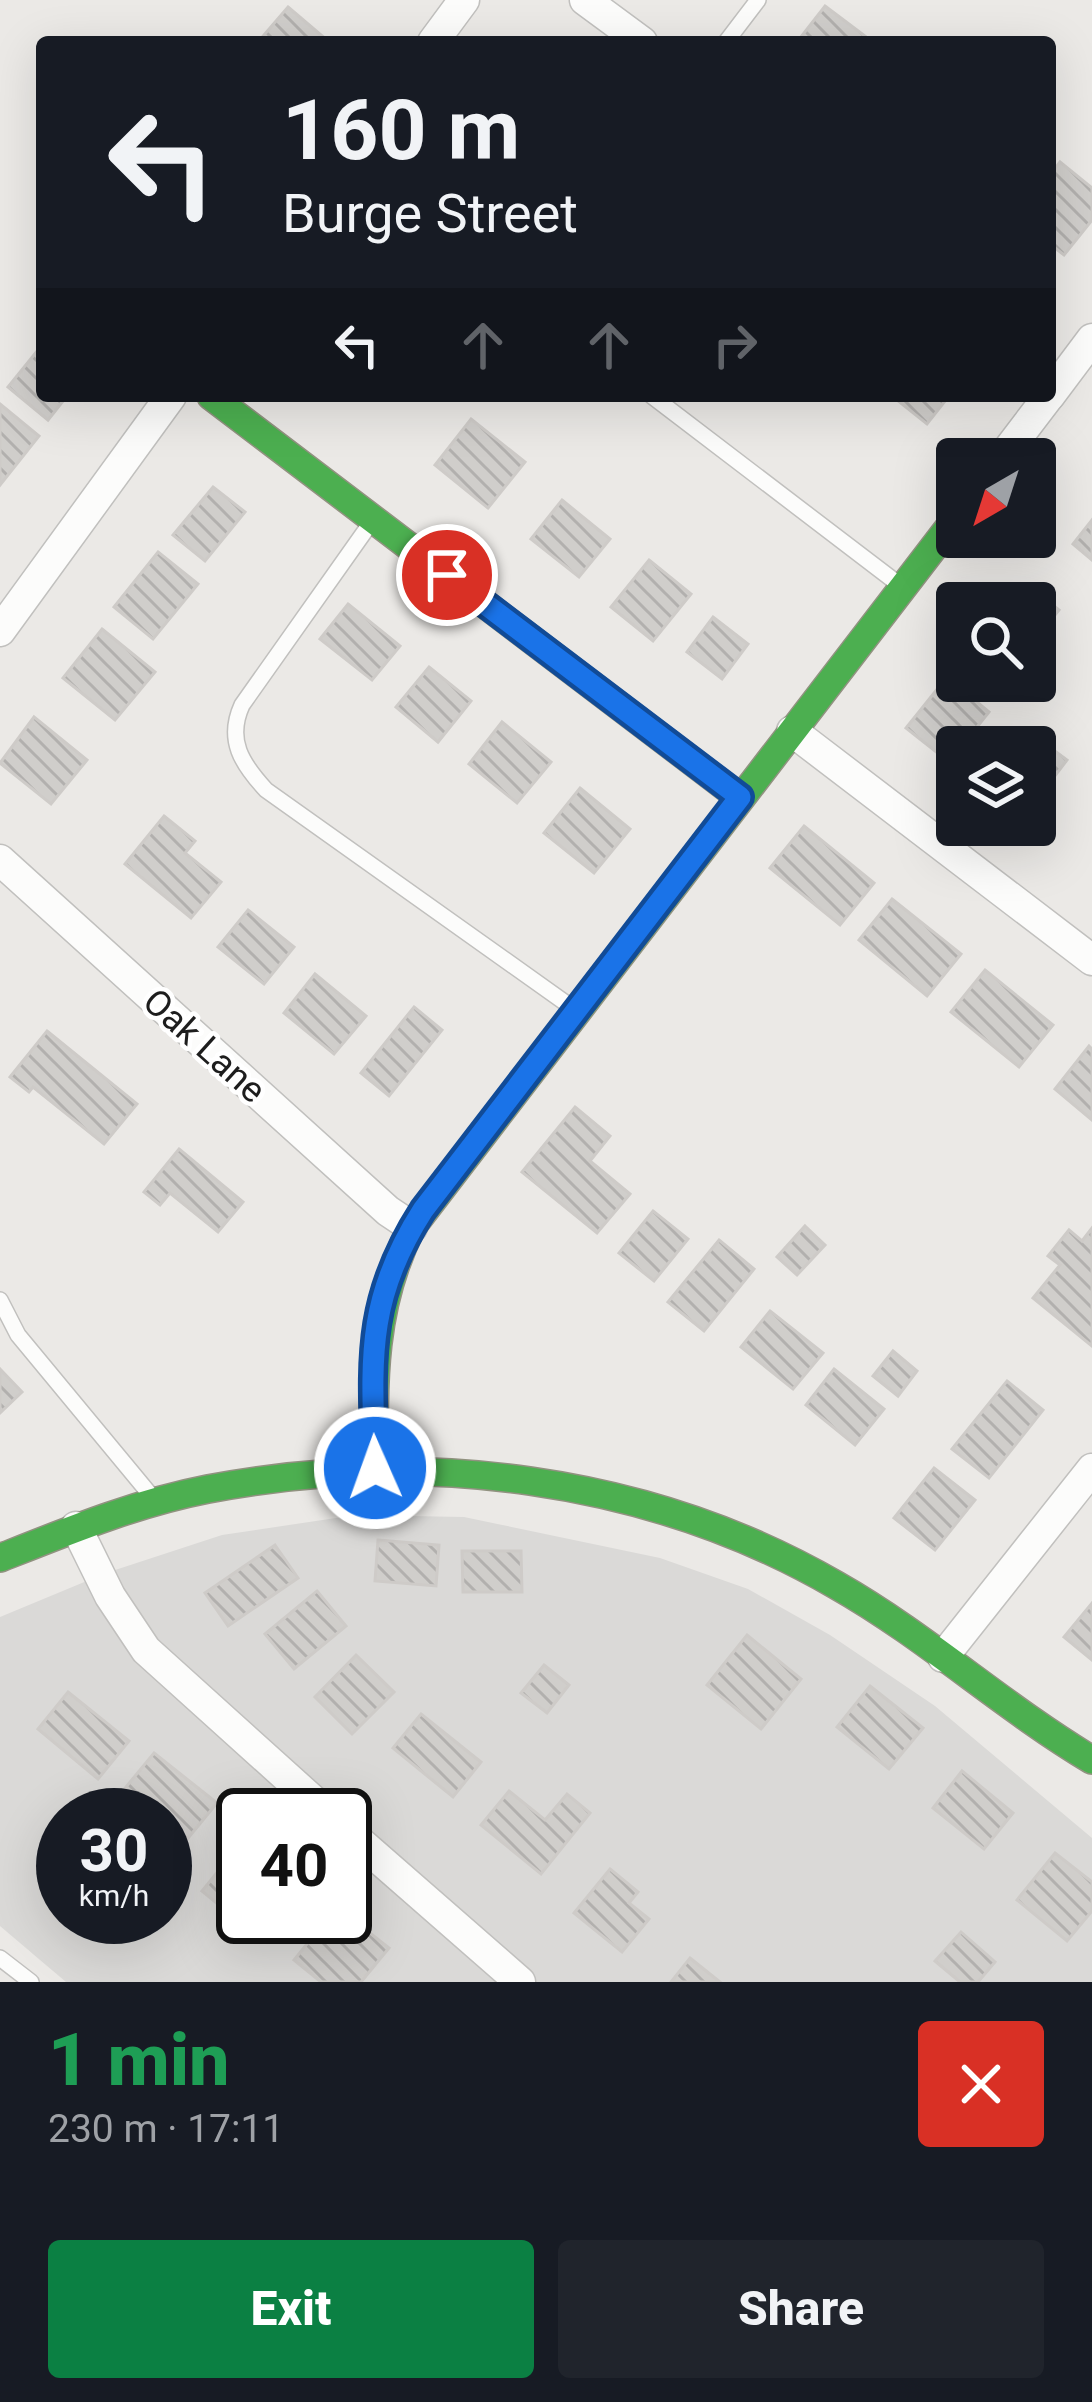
<!DOCTYPE html>
<html lang="en">
<head>
<meta charset="utf-8">
<style>
  body { margin:0; font-family:Roboto,sans-serif; background:#20242c; color:#f1f3f6; height:100vh; display:flex; flex-direction:column; font-size:45px; white-space:nowrap }
  * { box-sizing:border-box; margin:0 }
  p { font-size:39px; color:#9ea1a6 }
  .icon { flex:none; width:66px; height:66px; fill:none; stroke:currentColor; stroke-width:2; stroke-linecap:round; stroke-linejoin:round }
  .map { position:relative; height:1982px; overflow:hidden }
  .details { display:flex; flex-direction:column; background:#171b24; flex:1 }
  .details>* { flex:none }
  .guide { position:absolute; left:36px; top:36px; width:1020px; height:366px; border-radius:12px; box-shadow:0 12px 48px #0002; background:#171b24; color:#f1f3f6; overflow:hidden }
  .needle { width:78px; rotate:219deg }
  .buttons { position:absolute; left:936px; top:438px; display:grid; gap:24px }
  .buttons a { display:grid; place-items:center; width:120px; height:120px; border-radius:12px; background:#171b24; box-shadow:0 12px 48px #0002; font-size:60px }
  .speed { position:absolute; left:36px; top:1788px; display:flex; gap:24px; font-size:60px; font-weight:700; text-align:center }
  .speed>* { display:grid; place-content:center; width:156px; height:156px; border-radius:50%; background:#171b24; box-shadow:0 12px 48px #0002; line-height:1 }
  .speed small { font-size:30px; font-weight:400 }
  .speed .limit { border:6px solid #111; border-radius:18px; background:#fff; color:#111 }
  .pin { position:absolute; display:grid; place-items:center; width:102px; height:102px; color:#fff; margin:-51px; border:6px solid #fff; border-radius:50%; box-shadow:0 3px 12px #0007 }
  .me { position:absolute; width:132px; margin:-66px; rotate:358deg; stroke-linejoin:round; filter:drop-shadow(0 0 9px #0008) }
  .turn { display:flex; align-items:center; gap:42px; height:252px; padding:0 48px; font-size:54px }
  .turn .icon { width:156px; height:156px; stroke-width:2.5 }
  .turn b { display:block; font-size:84px; line-height:102px }
  .lanes { display:flex; align-items:center; height:114px; padding:0 48px; background:#0003; justify-content:center; gap:60px; direction:ltr }
  .lanes .off { opacity:.35 }
  .round { display:grid; place-items:center; flex:none; width:126px; height:126px; border-radius:12px; background:#20242c }
  .headline { display:flex; align-items:center; justify-content:space-between; height:204px; padding:0 48px }
  h1 { font-size:72px; font-weight:800; line-height:90px; color:#1e9e55 }
  .button { display:flex; gap:24px; margin-top:auto; padding:24px 48px }
  .button a { flex:1; height:138px; border-radius:12px; background:#0b8043; color:#fff; font-size:48px; font-weight:800; line-height:138px; text-align:center }
  .button a+a { background:#20242c; color:#f1f3f6 }
  .map>svg:first-child { display:block }
  .residential { fill:#dad9d7; fill-rule:evenodd }
  .building { fill:url(#building-back-hatch); stroke:#cecbc8; stroke-width:3 }
  .lines { fill:none; stroke-linecap:round; stroke-linejoin:round }
  .lane-casing { stroke:#c1c0be; stroke-width:18 }
  .street-casing { stroke:#c1c0be; stroke-width:33 }
  .fast-casing { stroke:#919280; stroke-width:30 }
  .lane { stroke:#fcfcfb; stroke-width:15 }
  .street { stroke:#fcfcfb; stroke-width:30 }
  .fast { stroke:#4caf50; stroke-width:27 }
  .route-casing { stroke:#114b97; stroke-width:30 }
  .route { stroke:#1a73e8; stroke-width:21 }
  .labels { text-anchor:middle; stroke-width:9; stroke-linejoin:round; paint-order:stroke }
  .street-label { font-size:36px; fill:#1d1d1d; stroke:#fff }
</style>
</head>
<body>
<div class="map">
<svg width="1092" height="1982" viewBox="0 0 1092 1982">
  <defs>
    <pattern id="building-back-hatch" width="6" height="6" patternUnits="userSpaceOnUse" patternTransform="scale(3)"><rect width="6" height="6" fill="#d0cecb"/><path d="M-1 5l2 2M0 0l6 6M5-1l2 2" fill="none" stroke="#b2b0ae"/></pattern>
  </defs>
  <rect width="100%" height="100%" fill="#ebe9e6"/>
  <path class="residential" d="M356 1515 464 1517 660 1558 748 1589 830 1635 935 1706 1092 1838V1982H66L0 1926V1617L106 1573 222 1535ZM63 1815H165V1917H63ZM243 1815H345V1917H243Z"/>
  <g class="building">
    <path d="M825 6 865 36 861 42H797Z"/>
    <path d="M288 7 327 40 325 42H258Z"/>
    <path d="M1060 162 1092 188V220L1064 255 1050 244V175Z"/>
    <path d="M42 345V396H67L48 420 8 387Z"/>
    <path d="M892 396H949L927 424Z"/>
    <path d="M0 404 39 436 0 485Z"/>
    <path d="M471 419 525 462 488 508 435 465Z"/>
    <path d="M213 487 245 512 205 561 173 535Z"/>
    <path d="M562 500 610 539 579 577 531 539Z"/>
    <path d="M1092 520V560L1073 544Z"/>
    <path d="M158 552 198 584 153 639 114 607Z"/>
    <path d="M649 560 691 594 653 641 611 607Z"/>
    <path d="M1027 584 1059 610 1035 640V603H1012Z"/>
    <path d="M348 604 400 646 372 680 320 639Z"/>
    <path d="M713 617 748 644 722 679 687 652Z"/>
    <path d="M102 629 155 672 115 720 63 678Z"/>
    <path d="M429 667 471 701 438 742 396 707Z"/>
    <path d="M947 677 989 712 949 762 906 728Z"/>
    <path d="M34 717 87 760 51 804 0 763Z"/>
    <path d="M502 722 551 762 517 803 469 764Z"/>
    <path d="M1040 740 1067 760 1048 785 1035 775V747Z"/>
    <path d="M580 788 630 829 594 873 544 833Z"/>
    <path d="M164 816 195 841 185 853 221 882 191 918 125 864Z"/>
    <path d="M804 826 874 883 840 925 770 868Z"/>
    <path d="M892 899 961 954 927 996 859 940Z"/>
    <path d="M248 910 294 947 264 984 218 947Z"/>
    <path d="M985 970 1053 1025 1019 1067 951 1012Z"/>
    <path d="M315 974 366 1016 334 1054 284 1013Z"/>
    <path d="M414 1007 442 1030 389 1096 361 1073Z"/>
    <path d="M47 1031 137 1104 104 1144 33 1087 29 1092 10 1077Z"/>
    <path d="M1089 1046 1092 1049V1120L1055 1089Z"/>
    <path d="M575 1107 610 1136 590 1161 630 1194 597 1233 522 1172Z"/>
    <path d="M179 1149 243 1202 218 1232 170 1193 160 1205 144 1192Z"/>
    <path d="M653 1211 688 1239 654 1281 619 1253Z"/>
    <path d="M805 1226 825 1245 797 1275 777 1257Z"/>
    <path d="M1092 1228V1346L1033 1298 1060 1265 1048 1256 1069 1230 1082 1241Z"/>
    <path d="M719 1240 754 1269 704 1331 668 1302Z"/>
    <path d="M770 1311 823 1353 793 1389 741 1347Z"/>
    <path d="M893 1351 917 1371 898 1396 873 1376Z"/>
    <path d="M0 1369 22 1392 0 1413Z"/>
    <path d="M834 1369 884 1409 855 1445 806 1405Z"/>
    <path d="M1007 1381 1043 1410 989 1478 952 1449Z"/>
    <path d="M934 1468 975 1500 935 1550 894 1518Z"/>
    <path d="M378 1540 439 1545 436 1586 375 1581Z"/>
    <path d="M275 1545 298 1578 228 1626 205 1593Z"/>
    <path d="M462 1551H521L522 1592H463Z"/>
    <path d="M317 1591 346 1626 294 1669 265 1634Z"/>
    <path d="M1092 1603V1660L1064 1637Z"/>
    <path d="M747 1635 801 1679 761 1729 707 1685Z"/>
    <path d="M356 1655 394 1692 352 1734 315 1697Z"/>
    <path d="M544 1665 569 1685 547 1713 521 1693Z"/>
    <path d="M870 1686 923 1728 889 1769 837 1727Z"/>
    <path d="M68 1692 129 1741 98 1779 38 1729Z"/>
    <path d="M421 1714 481 1762 453 1797 393 1748Z"/>
    <path d="M154 1753 217 1803 165 1866V1815H103Z"/>
    <path d="M962 1771 1013 1813 984 1849 933 1808Z"/>
    <path d="M509 1791 545 1820 567 1794 590 1813 541 1874 481 1825Z"/>
    <path d="M241 1843 243 1917H265L253 1933 202 1891Z"/>
    <path d="M1055 1853 1092 1882V1911L1067 1941 1017 1900Z"/>
    <path d="M610 1869 638 1892 629 1903 649 1919 622 1952 574 1913Z"/>
    <path d="M327 1919 355 1942 365 1929 389 1948 361 1982H321L294 1960Z"/>
    <path d="M961 1932 995 1962 978 1982H960L935 1961Z"/>
    <path d="M690 1958 720 1982H671Z"/>
  </g>
  <g class="lines">
    <g class="lane-casing">
      <g id="lane">
        <path d="M726 42 758 0"/>
        <path d="M652 396 901 586"/>
        <path d="M370 524 242 705C226 740 242 764 266 790L574 1009"/>
        <path d="M0 1300 18 1335 153 1498"/>
        <path d="M0 1958 31 1982"/>
      </g>
    </g>
    <g class="street-casing">
      <g id="street">
        <path d="M585 0 642 42"/>
        <path d="M433 42 464 0"/>
        <path d="M1050 395 1092 339"/>
        <path d="M1001 459 1049 396"/>
        <path d="M0 631 171 396"/>
        <path d="M792 731 1092 960"/>
        <path d="M0 860 388 1211 412 1227"/>
        <path d="M76 1527 110 1596 146 1650 329 1815"/>
        <path d="M943 1657 1092 1469"/>
        <path d="M345 1829 520 1982"/>
      </g>
    </g>
    <g class="fast-casing">
      <g id="fast">
        <path d="M211 396 739 797"/>
        <path d="M375 1468C373 1382 372 1305 412 1227L957 517"/>
        <path d="M0 1558C68 1531 136 1503 208 1489 419 1449 648 1476 836 1585 926 1636 1003 1707 1092 1760"/>
      </g>
    </g>
    <use href="#lane" class="lane"/>
    <use href="#street" class="street"/>
    <use href="#fast" class="fast"/>
  </g>
  <g class="lines">
    <g class="route-casing">
      <path id="route" d="M375 1468C372 1363 364 1302 423 1210L740 797 447 575"/>
    </g>
    <use href="#route" class="route"/>
  </g>
  <g class="labels">
    <g class="street-label">
      <text transform="translate(205 1045) rotate(42)" y="13">Oak Lane</text>
    </g>
  </g>
</svg>
<div class="buttons">
<a><svg class="needle" viewBox="-14 -14 28 28"><path d="M0-13l5 13h-10z" fill="#e53935"/><path d="M0 13l5-13h-10z" fill="#9ea1a6"/></svg></a>
<a><svg class="icon" aria-label="search" viewBox="0 0 24 24"><circle cx="10" cy="10" r="6"/><path d="M15 15l6 6"/></svg></a>
<a><svg class="icon" aria-label="layers" viewBox="0 0 24 24"><path d="M12 4l9 5-9 5-9-5zM3 14l9 5 9-5"/></svg></a>
</div>
<div class="speed"><div>30<small>km/h</small></div><div class="limit">40</div></div>
<div class="pin" style="left:447px;top:575px;background:#d93025"><svg class="icon" aria-label="arrive" viewBox="0 0 24 24"><path d="M6 21V4h12l-3 4 3 4H6"/></svg></div>
<svg class="me" style="left:375px;top:1468px" viewBox="-20 -20 40 40"><circle r="17" fill="#1a73e8" stroke="#fff" stroke-width="3"/><path d="M0-11L8 9 0 5-8 9z" fill="#fff"/></svg>
<div class="guide">
<div class="turn"><svg class="icon" aria-label="left" viewBox="0 0 24 24"><path d="M17 20v-9H6M10 6l-5 5 5 5"/></svg><div><b>160 m</b>Burge Street</div></div>
<div class="lanes"><svg class="icon" aria-label="left" viewBox="0 0 24 24"><path d="M17 20v-9H6M10 6l-5 5 5 5"/></svg><svg class="icon off" aria-label="ahead" viewBox="0 0 24 24"><path d="M12 20V5M6 11l6-6 6 6"/></svg><svg class="icon off" aria-label="ahead" viewBox="0 0 24 24"><path d="M12 20V5M6 11l6-6 6 6"/></svg><svg class="icon off" aria-label="right" viewBox="0 0 24 24"><path d="M7 20v-9h11M14 6l5 5-5 5"/></svg></div>
</div>
</div>
<section class="details">
<div class="headline"><div><h1>1 min</h1><p>230 m · 17:11</p></div><a class="round" style="background:#d93025;color:#fff"><svg class="icon" aria-label="close" viewBox="0 0 24 24"><path d="M6 6l12 12M18 6L6 18"/></svg></a></div>
<div class="button"><a>Exit</a><a>Share</a></div>
</section>
</body>
</html>
